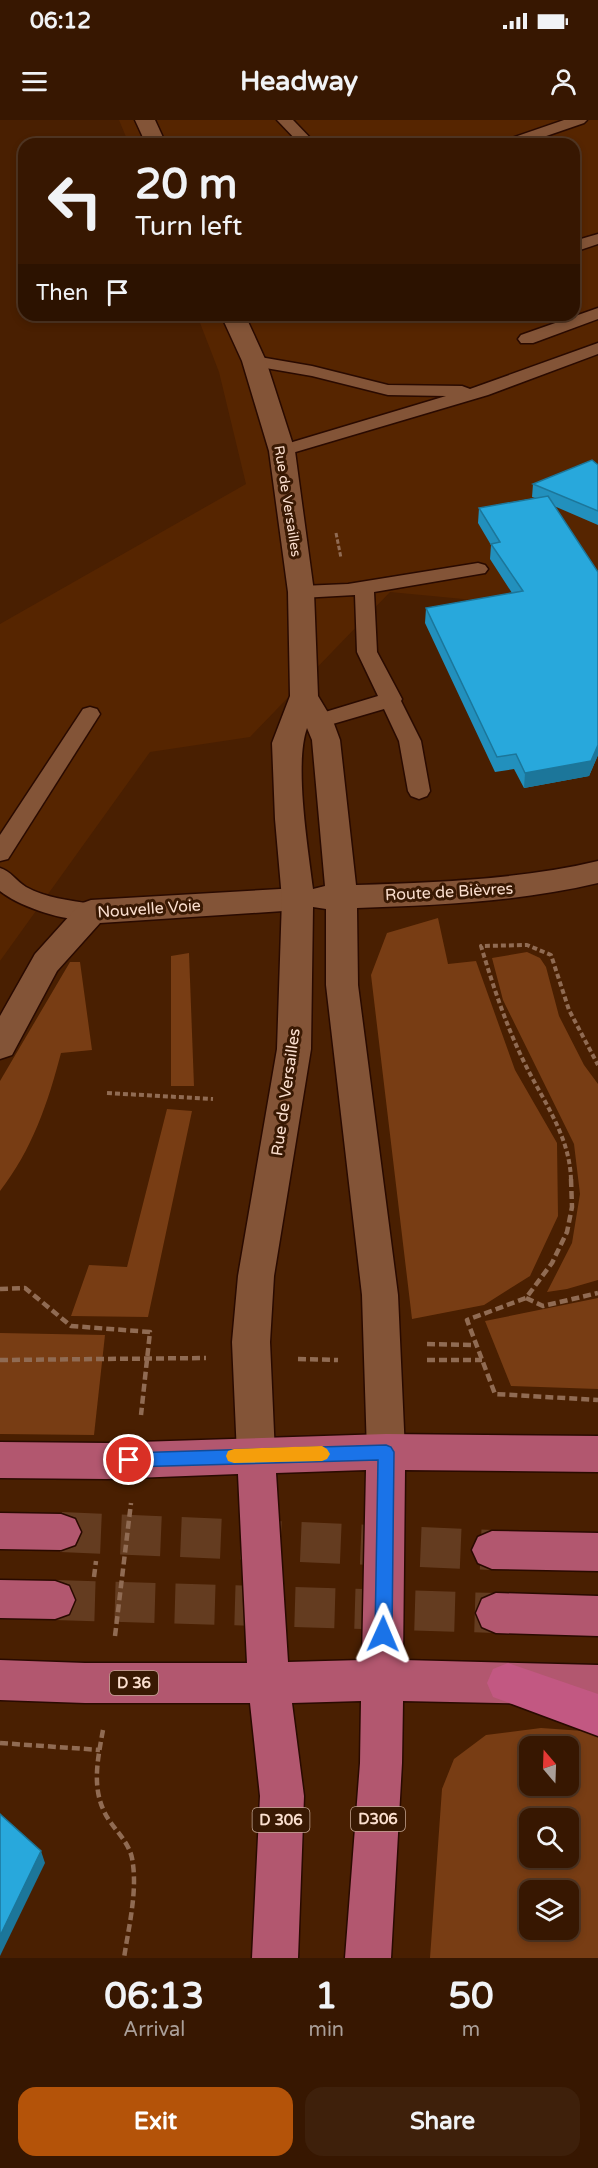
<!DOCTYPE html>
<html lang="en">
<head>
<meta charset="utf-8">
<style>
  body { margin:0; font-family:"Varela Round",sans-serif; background:#3e200b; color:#f1f3f6; height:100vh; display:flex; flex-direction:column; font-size:22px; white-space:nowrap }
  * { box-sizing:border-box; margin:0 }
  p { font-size:20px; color:#aa9f99 }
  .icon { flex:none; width:33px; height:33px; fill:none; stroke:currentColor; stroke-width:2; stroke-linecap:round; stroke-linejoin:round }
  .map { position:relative; height:1838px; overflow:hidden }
  .side { display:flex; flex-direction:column; background:#371701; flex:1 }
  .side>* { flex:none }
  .hud { position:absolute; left:18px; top:18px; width:562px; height:183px; border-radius:18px; box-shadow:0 3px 9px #0003,0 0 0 2px #513623; background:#371701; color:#f1f3f6; overflow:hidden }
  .needle { width:39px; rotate:341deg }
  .fabs { position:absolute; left:519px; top:1616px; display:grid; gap:12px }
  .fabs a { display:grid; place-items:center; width:60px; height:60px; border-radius:12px; background:#371701; box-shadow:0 3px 9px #0003,0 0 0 2px #513623; font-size:30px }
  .pin { position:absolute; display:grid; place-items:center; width:51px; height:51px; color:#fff; margin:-26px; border:3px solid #fff; border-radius:50%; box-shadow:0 2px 6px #0007 }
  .me { position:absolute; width:66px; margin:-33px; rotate:1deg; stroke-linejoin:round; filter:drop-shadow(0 0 4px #0008) }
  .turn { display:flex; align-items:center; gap:21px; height:126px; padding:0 18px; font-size:27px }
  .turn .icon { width:78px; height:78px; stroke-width:2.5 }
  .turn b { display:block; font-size:42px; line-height:51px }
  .then { display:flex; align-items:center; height:57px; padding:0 18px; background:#0003; gap:12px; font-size:22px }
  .eta { display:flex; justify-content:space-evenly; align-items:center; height:102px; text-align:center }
  .eta b { font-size:36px; font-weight:700; line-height:42px }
  .primary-button { display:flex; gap:12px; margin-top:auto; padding:12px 18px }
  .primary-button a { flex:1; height:69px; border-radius:18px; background:#b45309; color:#fff; font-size:24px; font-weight:700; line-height:69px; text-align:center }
  .primary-button a+a { background:#3e200b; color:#f1f3f6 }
  .status { display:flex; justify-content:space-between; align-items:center; height:42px; padding:0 30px; background:#371701; direction:ltr }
  .status svg { height:16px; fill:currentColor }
  header { display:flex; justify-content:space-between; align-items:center; height:78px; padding:0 18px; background:#371701; font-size:27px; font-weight:700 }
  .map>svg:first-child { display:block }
  .built { fill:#562500 }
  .green { fill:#783d14; fill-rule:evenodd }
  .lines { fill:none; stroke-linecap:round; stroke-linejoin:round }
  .primary-tunnel { stroke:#643c20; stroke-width:40; stroke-dasharray:40 20; stroke-linecap:butt }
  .service-casing { stroke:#290a00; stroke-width:3 }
  .minor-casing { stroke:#290a00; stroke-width:3 }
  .secondary-casing { stroke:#290a00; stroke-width:3 }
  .primary-casing { stroke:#290a00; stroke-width:3 }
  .trunk-casing { stroke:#290a00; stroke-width:3 }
  .path-far2 { stroke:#906b53; stroke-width:3; stroke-dasharray:4.5 2; stroke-linecap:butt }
  .path-far1 { stroke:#906b53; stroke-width:4; stroke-dasharray:5 3; stroke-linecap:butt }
  .path { stroke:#906b53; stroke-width:4.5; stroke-dasharray:8 4; stroke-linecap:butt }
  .service { fill:#835437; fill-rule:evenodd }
  .minor { fill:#835437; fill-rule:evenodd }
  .secondary { fill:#835437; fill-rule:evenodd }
  .primary { fill:#b2576f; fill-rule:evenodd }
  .trunk { fill:#c25882; fill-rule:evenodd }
  .wall { fill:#2290bd }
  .shaded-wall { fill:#1c769a }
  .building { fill:#28a8dc; stroke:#1c769a; stroke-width:1.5 }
  .route { fill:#1a73e8; stroke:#114b97; stroke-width:1.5 }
  .slow { fill:#f59e0b }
  .labels { text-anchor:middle; stroke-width:6; stroke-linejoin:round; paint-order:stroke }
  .far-street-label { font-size:14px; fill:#fbdfcf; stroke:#391903 }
  .shield { fill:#391903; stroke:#c1a492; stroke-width:1.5 }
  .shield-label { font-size:15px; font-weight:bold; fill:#fbdfcf }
  .street-label { font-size:16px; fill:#fbdfcf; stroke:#391903 }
</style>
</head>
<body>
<div class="status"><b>06:12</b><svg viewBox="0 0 49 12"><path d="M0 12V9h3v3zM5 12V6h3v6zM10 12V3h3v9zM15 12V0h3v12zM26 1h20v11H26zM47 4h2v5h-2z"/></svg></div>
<header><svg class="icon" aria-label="menu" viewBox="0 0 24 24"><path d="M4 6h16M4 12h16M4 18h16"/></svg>Headway<svg class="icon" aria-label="person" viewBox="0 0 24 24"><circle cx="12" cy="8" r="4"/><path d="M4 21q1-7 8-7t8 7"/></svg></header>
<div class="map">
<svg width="598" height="1838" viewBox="0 0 598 1838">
  <rect width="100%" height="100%" fill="#491f01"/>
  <path class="built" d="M119 0H598V492L390 472 250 617 150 632 0 841V504L246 364 219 252 197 195H574V24H129Z"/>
  <g class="green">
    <path d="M438 798 448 844 476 841 515 950 557 1023 558 1096 530 1156 484 1185 412 1199 371 855 387 813Z"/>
    <path d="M527 832 540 838 546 847 559 896 584 945 598 964V1160L567 1169 547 1172 572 1123 580 1074 574 1024 503 880 492 838Z"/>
    <path d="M189 833 194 966H171V836Z"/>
    <path d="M70 842H80L92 930 61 933C48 983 32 1030 0 1071V961Z"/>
    <path d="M167 989 192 991 148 1197 71 1196 89 1145 127 1147Z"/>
    <path d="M598 1178V1269L511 1266 485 1201Z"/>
    <path d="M0 1213 105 1215 94 1315 0 1314Z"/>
    <path d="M541 1608 598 1612V1838H430L442 1669 454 1639 486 1615ZM530 1626H568V1665H530ZM530 1698H568V1737H530ZM530 1770H568V1809H530Z"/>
  </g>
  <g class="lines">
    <g class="primary-tunnel">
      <path d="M61 1412 492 1430"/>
      <path d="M55 1480 496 1493"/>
    </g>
    <g class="service-casing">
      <g id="service">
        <path d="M277 0H293L316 24H300Z"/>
        <path d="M564 0H587L584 3 523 24H500L503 21Z"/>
        <path d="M598 114V124L574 132V121Z"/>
        <path d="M598 188V199L533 223H521L518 219 521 215Z"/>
        <path d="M598 223V234L488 275 282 336 276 335 273 331 276 327 446 276 388 275 312 256 254 246 248 245 245 241 248 237 254 236 312 246 388 265 462 266 470 269Z"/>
        <path d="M478 443 485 445 488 449 485 453 374 472 377 532 402 579 401 581 421 621 430 671 427 676 419 679 411 676 408 671 399 621 384 589 319 608 312 606 309 601 312 596 378 576 357 532 355 475 301 478 294 476 291 472 294 468 301 466 348 464Z"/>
        <path d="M90 587 97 589 100 594 8 739 0 741V715L83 589Z"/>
        <path d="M0 748C11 751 16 761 26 767 46 778 69 780 91 784L99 786 102 792 99 798C74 806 20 787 0 771Z"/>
      </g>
    </g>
    <g class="minor-casing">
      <path id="minor" d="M298 768 309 771 314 779 309 787 298 790 100 803 57 851 12 935 0 939V896L35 834 80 784 91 780Z"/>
    </g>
    <g class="secondary-casing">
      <g id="secondary">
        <path d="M135 0H155L166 24H146Z"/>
        <path d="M221 195H245L266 241 295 331 314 472 318 576 333 601 340 620 356 765C437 762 518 760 598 741V763C518 782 438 785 357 788L358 865 398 1175 405 1332 400 1344 386 1350 372 1344 367 1332 362 1175 326 865V789L313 787 311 929 274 1156 270 1222 275 1335 270 1347 256 1353 242 1347 237 1335 232 1222 238 1156 277 929 282 779 275 699 272 623 290 576 288 472 269 331 242 241ZM307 608 312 620 325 766 313 769C308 728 294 644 307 608Z"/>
      </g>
    </g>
    <g class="primary-casing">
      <g id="primary">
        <path d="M386 1314 598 1316V1352L405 1350 403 1540 598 1545V1585L403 1581 402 1643 391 1838H345L360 1643 361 1581 292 1583 304 1676 298 1838H252L260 1676 250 1583H85L0 1580V1540L85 1543H247L238 1354 107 1359 0 1358V1322L107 1323ZM366 1350 362 1540 288 1542 276 1353Z"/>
        <path d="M0 1393 61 1394 75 1399 81 1412 75 1425 61 1430 0 1429Z"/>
        <path d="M492 1411 598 1413V1451L492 1449 478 1443 472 1430 478 1417Z"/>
        <path d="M0 1460 55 1461 69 1466 75 1480 69 1494 55 1499 0 1498Z"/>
        <path d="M496 1473 598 1476V1516L496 1513 482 1507 476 1493 482 1479Z"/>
      </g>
    </g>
    <g class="trunk-casing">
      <path id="trunk" d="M508 1543 598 1574V1616L493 1577 487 1563 493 1549Z"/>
    </g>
    <path class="path-far2" d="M336 413 341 438"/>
    <g class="path-far1">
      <path d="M107 973 213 979"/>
      <path d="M571 1060C570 1016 543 981 524 942 506 905 493 866 481 826L527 825 551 835 569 890 598 945"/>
    </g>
    <g class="path">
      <path d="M571 1059 572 1087 567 1112 552 1143 526 1178 467 1200 495 1274 598 1280"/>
      <path d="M0 1169 25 1168 71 1206 150 1212 141 1295"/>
      <path d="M526 1178 543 1186 598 1173"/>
      <path d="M427 1224 477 1225"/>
      <path d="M298 1239 338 1240"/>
      <path d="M0 1240 206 1238"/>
      <path d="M427 1240H482"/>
      <path d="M94 1457 96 1441"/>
      <path d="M115 1516 131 1383"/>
      <path d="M103 1610C97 1643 90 1674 111 1703 119 1714 129 1724 132 1738 138 1770 129 1805 124 1838"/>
      <path d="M0 1623 100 1630"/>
    </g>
    <use href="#service" class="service"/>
    <use href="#minor" class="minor"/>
    <use href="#secondary" class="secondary"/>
    <use href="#primary" class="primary"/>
    <use href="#trunk" class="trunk"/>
  </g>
  <path class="wall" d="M598 345V405L554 386 598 452V635L589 656 524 668 514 649 495 652 425 503 426 488 512 473 490 439 491 425 478 403 479 388 535 378 532 377 533 364Z"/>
  <g class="shaded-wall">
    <path d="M598 625V635L589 656 524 668 525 653Z"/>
    <path d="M41 1731 45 1743 0 1836V1816Z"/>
  </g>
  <g class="building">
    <path d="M592 340 598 345V391L533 364Z"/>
    <path d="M548 376 598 452V625L591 641 525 653 516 634 497 637 426 488 523 471 491 424 500 422 479 388Z"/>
    <path d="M0 1694 41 1731 0 1816Z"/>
  </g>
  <path class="route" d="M386 1325 391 1327 394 1332 392 1514 389 1520 383 1522 377 1520 375 1514 378 1340 129 1347 123 1345 121 1340 123 1335 129 1333Z"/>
  <path class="slow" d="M322 1326 327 1329 330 1334 327 1339 322 1341 234 1343 228 1341 226 1336 228 1331 234 1329Z"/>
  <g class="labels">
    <g class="far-street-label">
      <text transform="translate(288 381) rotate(81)" y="5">Rue de Versailles</text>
    </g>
    <g class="shield">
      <rect x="110" y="1551" width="48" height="24" rx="4.5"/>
      <rect x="351" y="1687" width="54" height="24" rx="4.5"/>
      <rect x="252.5" y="1688" width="57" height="24" rx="4.5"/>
    </g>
    <g class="shield-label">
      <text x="134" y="1568">D 36</text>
      <text x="378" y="1704">D306</text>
      <text x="281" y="1705">D 306</text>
    </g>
    <g class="street-label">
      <text transform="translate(449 771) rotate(-3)" y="6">Route de Bièvres</text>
      <text transform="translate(149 788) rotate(-4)" y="6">Nouvelle Voie</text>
      <text transform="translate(285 972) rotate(-82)" y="6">Rue de Versailles</text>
    </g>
  </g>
</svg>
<div class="fabs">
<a><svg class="needle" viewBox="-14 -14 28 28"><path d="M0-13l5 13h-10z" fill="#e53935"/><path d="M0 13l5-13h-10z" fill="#aa9f99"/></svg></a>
<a><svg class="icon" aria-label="search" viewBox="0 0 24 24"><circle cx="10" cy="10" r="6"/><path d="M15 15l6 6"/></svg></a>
<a><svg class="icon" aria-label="layers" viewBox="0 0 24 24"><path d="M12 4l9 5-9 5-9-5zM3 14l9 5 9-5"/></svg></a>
</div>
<div class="pin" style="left:129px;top:1340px;background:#d93025"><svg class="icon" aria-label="arrive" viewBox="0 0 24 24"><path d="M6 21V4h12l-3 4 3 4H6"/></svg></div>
<svg class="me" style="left:383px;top:1514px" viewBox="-20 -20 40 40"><path d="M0-17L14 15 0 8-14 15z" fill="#1a73e8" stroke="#fff" stroke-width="4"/></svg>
<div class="hud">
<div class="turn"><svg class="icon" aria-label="left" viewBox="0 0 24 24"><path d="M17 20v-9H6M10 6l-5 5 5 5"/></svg><div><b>20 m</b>Turn left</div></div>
<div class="then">Then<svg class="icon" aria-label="arrive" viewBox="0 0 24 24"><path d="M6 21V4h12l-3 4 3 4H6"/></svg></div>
</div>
</div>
<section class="side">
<div class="eta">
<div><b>06:13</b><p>Arrival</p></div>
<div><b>1</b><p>min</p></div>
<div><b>50</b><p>m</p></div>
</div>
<div class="primary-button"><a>Exit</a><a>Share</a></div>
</section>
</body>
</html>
